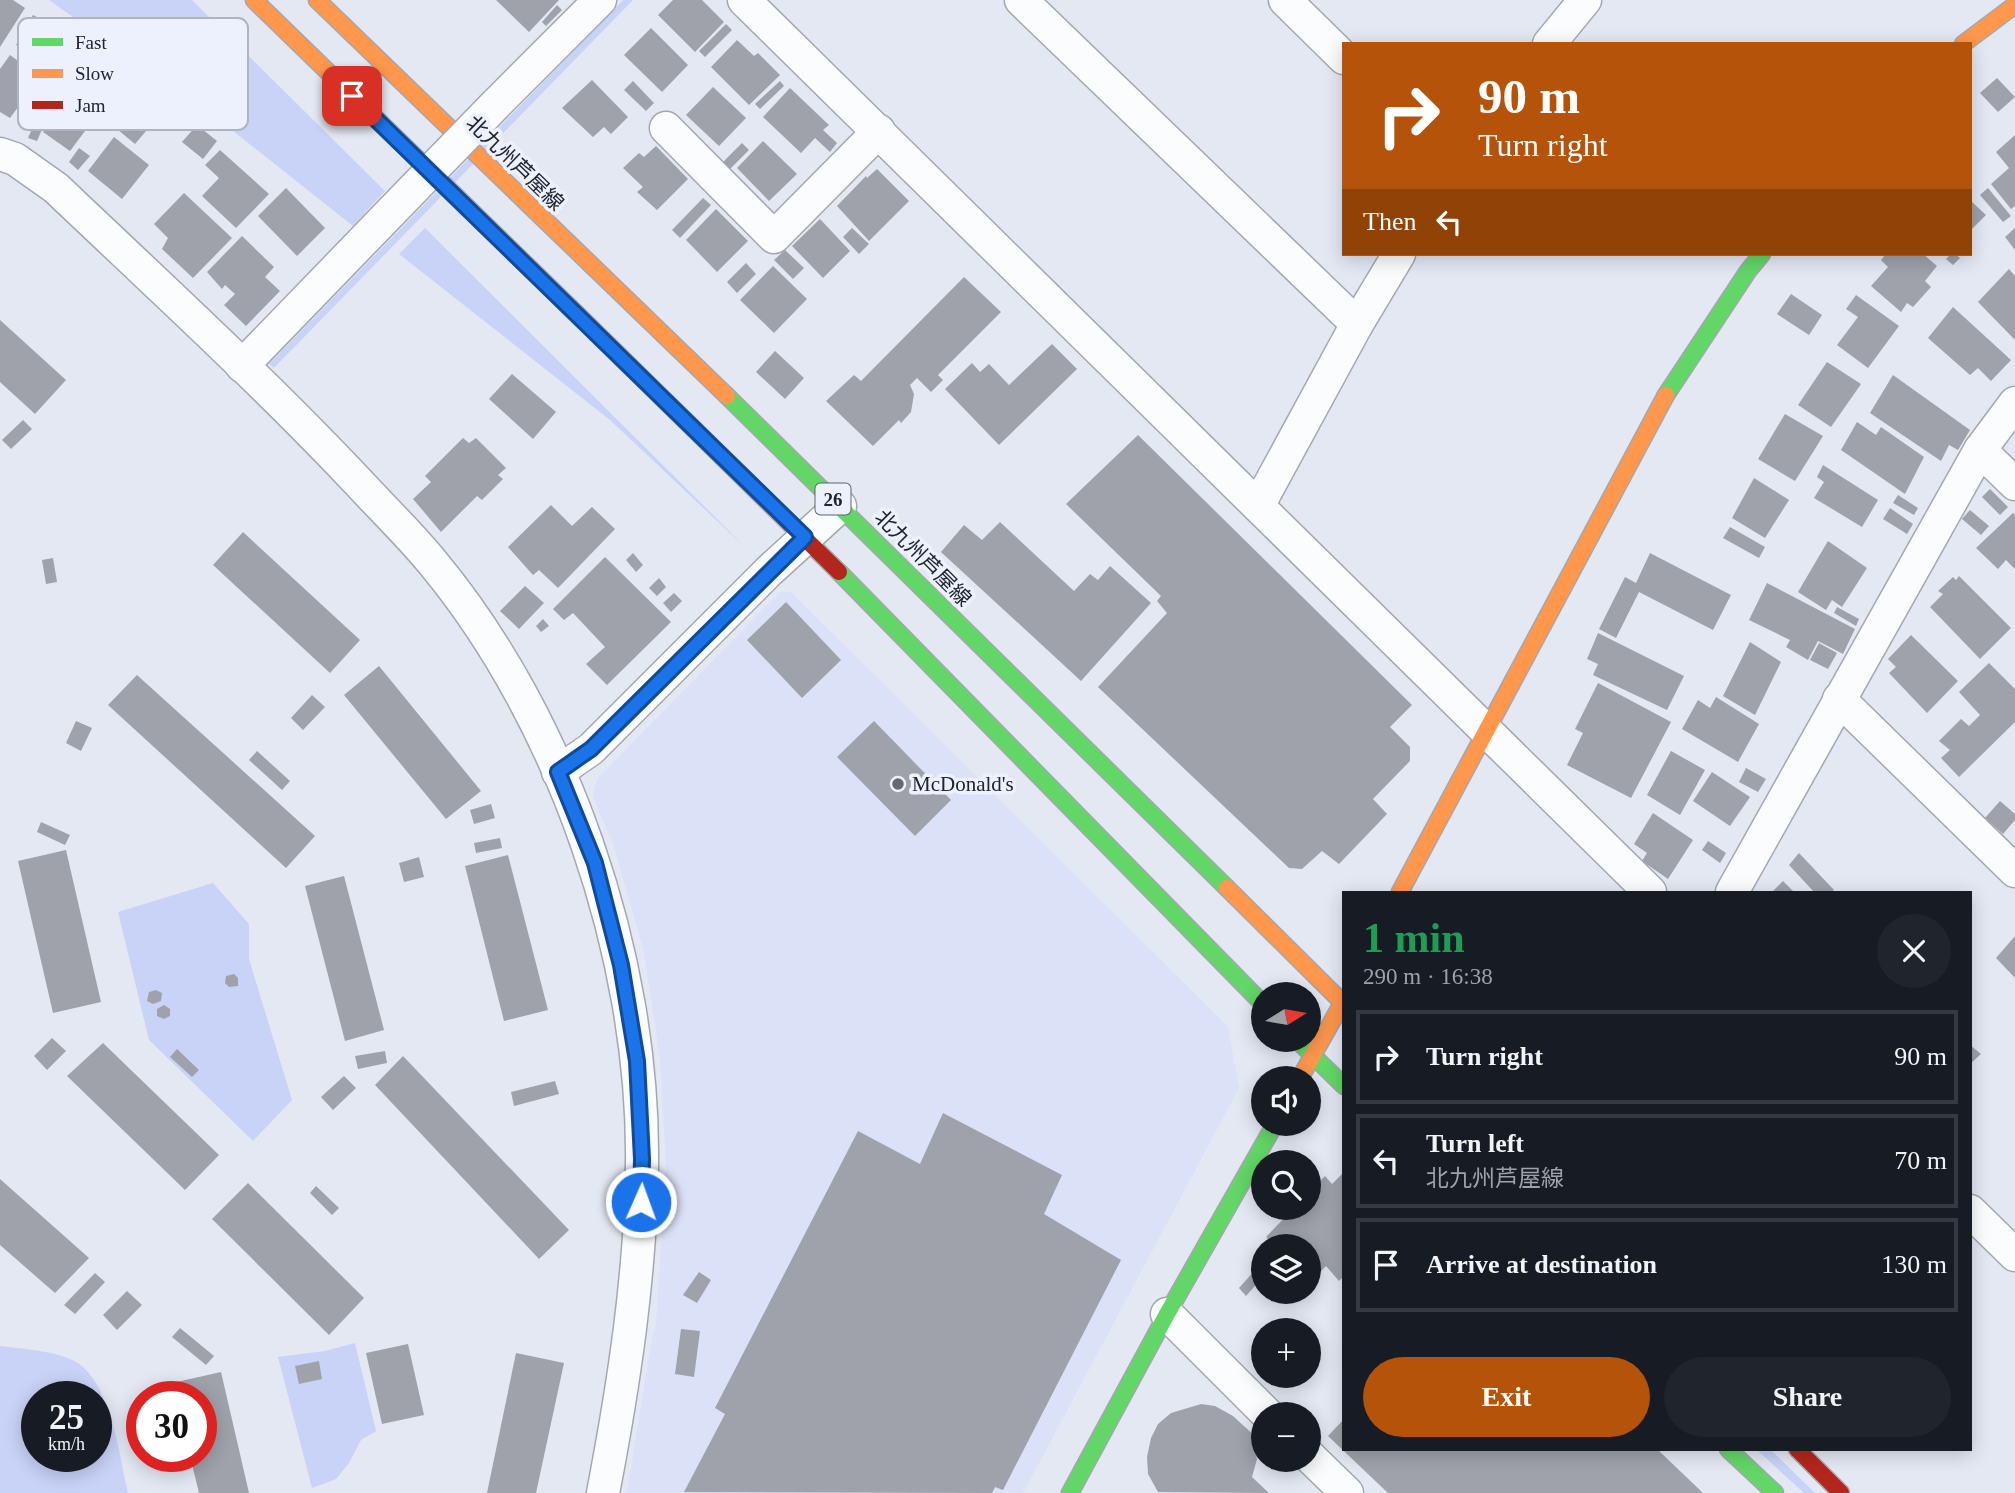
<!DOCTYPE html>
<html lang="en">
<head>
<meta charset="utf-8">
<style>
  body { margin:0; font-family:"Times New Roman","Noto Sans JP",serif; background:#20242c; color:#f1f3f6; height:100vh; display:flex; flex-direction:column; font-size:26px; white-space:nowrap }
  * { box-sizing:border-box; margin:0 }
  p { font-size:23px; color:#9ea1a6 }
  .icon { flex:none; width:38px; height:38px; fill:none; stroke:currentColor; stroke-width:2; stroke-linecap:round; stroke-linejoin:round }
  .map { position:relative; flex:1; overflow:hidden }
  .panel { position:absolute; left:1342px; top:891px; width:630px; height:560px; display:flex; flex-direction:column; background:#171b24; border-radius:0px; box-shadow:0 4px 18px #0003 }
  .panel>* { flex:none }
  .hud { position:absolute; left:1342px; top:42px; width:630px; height:214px; border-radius:0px; box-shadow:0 4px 18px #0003; background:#b45309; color:#fff; overflow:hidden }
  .needle { width:46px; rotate:79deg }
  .fabs { position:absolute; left:1251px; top:982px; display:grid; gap:14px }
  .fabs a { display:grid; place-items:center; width:70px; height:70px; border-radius:50%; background:#171b24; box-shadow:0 4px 18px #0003; font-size:35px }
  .speed { position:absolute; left:21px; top:1381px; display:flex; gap:14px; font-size:35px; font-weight:700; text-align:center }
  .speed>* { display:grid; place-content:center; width:91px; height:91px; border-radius:50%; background:#171b24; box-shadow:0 4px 18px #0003; line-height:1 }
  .speed small { font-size:18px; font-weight:400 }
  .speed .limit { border:10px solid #d22; background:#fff; color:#111 }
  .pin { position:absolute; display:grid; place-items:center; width:60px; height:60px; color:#fff; margin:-30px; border-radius:14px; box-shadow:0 4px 10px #0006 }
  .me { position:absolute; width:77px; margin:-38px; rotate:2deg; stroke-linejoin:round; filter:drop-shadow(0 0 5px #0008) }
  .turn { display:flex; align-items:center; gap:24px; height:147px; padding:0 21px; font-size:32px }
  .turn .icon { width:91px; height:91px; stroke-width:2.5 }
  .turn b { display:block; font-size:49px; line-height:60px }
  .then { display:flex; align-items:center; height:66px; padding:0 21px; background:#0003; gap:14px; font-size:26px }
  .round { display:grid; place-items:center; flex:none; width:74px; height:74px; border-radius:37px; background:#20242c }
  .headline { display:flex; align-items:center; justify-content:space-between; height:119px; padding:0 21px }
  h1 { font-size:42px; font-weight:700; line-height:52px; color:#1e9e55 }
  .action { display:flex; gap:14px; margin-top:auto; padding:14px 21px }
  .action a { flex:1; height:80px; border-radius:42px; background:#b45309; color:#fff; font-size:28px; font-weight:700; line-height:80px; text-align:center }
  .action a+a { background:#20242c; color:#f1f3f6 }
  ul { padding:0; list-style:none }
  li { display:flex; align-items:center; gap:21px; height:94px; margin:0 14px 10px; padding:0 7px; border:4px solid #363941; border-radius:0px }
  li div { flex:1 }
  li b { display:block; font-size:26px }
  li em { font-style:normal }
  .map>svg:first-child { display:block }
  .built { fill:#dbe1f6 }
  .green { fill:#c9d3f7; fill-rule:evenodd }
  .building { fill:#9fa2aa }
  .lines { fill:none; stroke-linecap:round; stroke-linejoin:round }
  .street-casing { stroke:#a4a7af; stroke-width:35 }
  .fast-casing { stroke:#a4a7af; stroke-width:19 }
  .slow-casing { stroke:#a4a7af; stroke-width:19 }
  .jam-casing { stroke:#a4a7af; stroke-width:19 }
  .street { stroke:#fbfcfd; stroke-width:32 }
  .fast { stroke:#63d668; stroke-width:16 }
  .slow { stroke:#ff974d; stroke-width:16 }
  .jam { stroke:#b3261e; stroke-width:16 }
  .street-bridge-casing { stroke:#a4a7af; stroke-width:35; stroke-linecap:butt }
  .street-bridge { stroke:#fbfcfd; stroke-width:32 }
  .route-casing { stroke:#114b97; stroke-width:18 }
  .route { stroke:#1a73e8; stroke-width:12 }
  .poi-dot { fill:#656972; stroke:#edf1fe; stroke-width:2.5 }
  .labels { text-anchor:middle; stroke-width:7; stroke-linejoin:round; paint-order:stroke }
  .shield { fill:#edf1fe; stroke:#5e626b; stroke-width:2 }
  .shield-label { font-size:19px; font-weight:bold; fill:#21242c }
  .street-label { font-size:21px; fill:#21242c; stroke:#edf1fe }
  .poi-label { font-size:21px; fill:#21242c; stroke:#edf1fe; text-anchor:start }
  .key { fill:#edf1fe; stroke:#b0b4bf; stroke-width:2 }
  .key-label { font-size:19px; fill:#21242c }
</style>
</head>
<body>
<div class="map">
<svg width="2015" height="1493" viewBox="0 0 2015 1493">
  <rect width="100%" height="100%" fill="#e4e8f3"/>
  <path class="built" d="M780 592H791L1228 1027 1239 1088 1023 1493H627L652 1337 656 1326 666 1163 660 1058 644 952 614 847 593 796 597 779Z"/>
  <g class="green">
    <path d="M49 0H192L385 191 353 226 223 123Z"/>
    <path d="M623 0H633L274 368 269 364Z"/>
    <path d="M425 228 747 549 610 420 399 254Z"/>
    <path d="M213 883 249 924V959L292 1100 253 1141 149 1040 118 912Z"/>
    <path d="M355 1343 376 1431 361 1440 349 1463 336 1479 312 1488 278 1357 325 1351Z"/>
    <path d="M0 1346C22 1349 67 1351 83 1367 113 1395 119 1455 128 1493H0ZM37 1396H96V1456H37Z"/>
    <path d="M1756 1449H1770L1815 1493H1804Z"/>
  </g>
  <g class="building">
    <path d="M0 0H13L25 8 0 47Z"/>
    <path d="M496 0H559L529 32Z"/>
    <path d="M673 0H702L724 22 695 52 658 15Z"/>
    <path d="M557 5 562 10 546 26 542 22Z"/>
    <path d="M33 15 71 35 54 66 16 45Z"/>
    <path d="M726 24 732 30 705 57 699 51Z"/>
    <path d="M651 28 688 65 662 92 624 55Z"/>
    <path d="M737 40 754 56 758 53 780 75 749 105 711 67Z"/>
    <path d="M10 55 40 77 10 118 0 112V69Z"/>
    <path d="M1997 78 2015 97 1998 112 1980 93Z"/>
    <path d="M139 79 169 104 135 144 106 120Z"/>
    <path d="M592 80 628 117 611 134 604 127 593 137 562 108Z"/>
    <path d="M633 81 654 103 646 111 624 90Z"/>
    <path d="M780 81 784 86 760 109 755 104Z"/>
    <path d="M713 87 746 118 719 146 686 115Z"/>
    <path d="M790 88 829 125 823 130 837 143 830 152 815 138 801 153 763 117Z"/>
    <path d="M73 91 100 111 70 151 43 132Z"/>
    <path d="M35 122 44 125 37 141 28 138Z"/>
    <path d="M197 125 217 141 203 159 182 142Z"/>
    <path d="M2015 135V206L2011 209 1991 184 2009 168 1996 152Z"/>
    <path d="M114 137 149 165 122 199 88 171Z"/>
    <path d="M763 141 797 174 769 201 737 168Z"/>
    <path d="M742 143 749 150 730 169 723 162Z"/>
    <path d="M656 146 688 179 657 210 637 192 643 187 623 168 639 153 644 157Z"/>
    <path d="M79 148 90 156 78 170 69 162Z"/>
    <path d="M220 150 269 194 236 228 202 196 219 178 205 165Z"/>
    <path d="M877 169 909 201 869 241 837 206 866 176 867 178Z"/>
    <path d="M286 188 325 228 297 256 258 216Z"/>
    <path d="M1988 188 2011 216 2003 222 1980 195Z"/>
    <path d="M184 193 232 238 193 278 162 249 168 238 154 224Z"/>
    <path d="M703 198 711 205 680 238 672 230Z"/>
    <path d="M1970 200 1986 215 1970 231Z"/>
    <path d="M716 209 748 241 717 272 686 240Z"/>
    <path d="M820 219 850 251 823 278 792 246Z"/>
    <path d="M852 228 869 244 859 254 843 237Z"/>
    <path d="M2015 228V250L2005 237Z"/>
    <path d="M242 236 274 267 265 277 280 291 246 326 224 305 235 294 225 285 222 289 207 272Z"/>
    <path d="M785 250 804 268 793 279 774 260Z"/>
    <path d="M1886 254H1923L1937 266 1925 281 1931 287 1913 307 1907 303 1901 312 1871 286 1888 267 1881 260Z"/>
    <path d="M1951 254H1955L1960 258 1953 265 1946 259Z"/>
    <path d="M746 263 756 274 737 293 727 282Z"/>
    <path d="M773 266 807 299 774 333 740 300Z"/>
    <path d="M2009 269 2015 276V340L1978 302Z"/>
    <path d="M964 277 1001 312 938 375 943 380 931 392 917 378 910 385 914 394 911 412 901 423 899 420 873 446 826 401 854 375 861 381Z"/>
    <path d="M1791 294 1822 315 1809 335 1777 314Z"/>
    <path d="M1856 295 1899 326 1868 368 1837 345 1858 317 1846 309Z"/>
    <path d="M1953 307 2011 360 1991 381 1978 368 1970 375 1928 338Z"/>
    <path d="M0 320 66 380 35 414 0 382Z"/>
    <path d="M1052 344 1077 369 999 445 945 389 972 363 980 372 989 364 1009 385Z"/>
    <path d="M775 351 804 378 785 399 756 372Z"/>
    <path d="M1827 362 1861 384 1831 427 1798 405Z"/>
    <path d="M512 374 556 412 533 439 489 399Z"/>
    <path d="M1893 375 1970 430 1958 450 1949 445 1941 461 1870 413Z"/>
    <path d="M1785 414 1823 436 1795 481 1758 459Z"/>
    <path d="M23 420 32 429 11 449 2 440Z"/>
    <path d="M1857 422 1876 435 1881 427 1924 457 1905 494 1841 450Z"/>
    <path d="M1138 435 1412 705 1390 727 1410 747V761L1373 799 1387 814 1339 864 1322 851 1302 869 1289 868 1098 687 1167 613 1157 601 1161 596 1066 504Z"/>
    <path d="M463 438 469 443 476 438 506 468 498 475 503 479 482 500 477 496 441 532 413 499 431 482 425 476Z"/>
    <path d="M1823 465 1878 500 1862 527 1814 498 1824 482 1817 477Z"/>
    <path d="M1754 478 1789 500 1765 538 1732 518Z"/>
    <path d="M1990 489 2008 507 2000 515 1982 497Z"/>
    <path d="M1898 495 1918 508 1914 515 1893 503Z"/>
    <path d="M551 505 572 526 592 507 615 529 558 588 539 570 533 575 508 547Z"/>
    <path d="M1890 508 1913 524 1907 534 1883 519Z"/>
    <path d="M1970 510 1989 526 1981 535 1962 519Z"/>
    <path d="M2013 513 2015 515V569L2006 560 1998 569 1976 548Z"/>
    <path d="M1000 522 1074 591 1090 574 1098 580 1110 566 1151 603 1081 681 941 552 964 525 982 540Z"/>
    <path d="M1730 527 1765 547 1759 558 1723 538Z"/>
    <path d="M243 532 360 640 330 673 213 565Z"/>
    <path d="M1828 541 1867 568 1842 607 1832 600 1826 610 1798 592Z"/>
    <path d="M633 553 643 565 636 572 626 560Z"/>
    <path d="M1650 553 1731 595 1713 630 1639 592 1616 638 1599 629 1625 577 1636 583Z"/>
    <path d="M605 557 671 622 607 685 586 664 605 647 573 613 564 620 553 609Z"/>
    <path d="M53 558 57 582 46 584 42 560Z"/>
    <path d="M1959 576 2011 628 1980 659 1930 607 1943 594 1938 591 1953 577 1956 580Z"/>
    <path d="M659 578 666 587 657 596 649 588Z"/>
    <path d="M1767 583 1855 629 1843 654 1818 641 1808 660 1786 647 1790 640 1749 620Z"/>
    <path d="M525 586 544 603 519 629 500 611Z"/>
    <path d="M674 593 682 601 671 612 663 603Z"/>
    <path d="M786 602 841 660 802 698 747 640Z"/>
    <path d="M1837 607 1859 619 1856 626 1834 613Z"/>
    <path d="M543 619 549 626 541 632 536 626Z"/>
    <path d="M1598 633 1684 676 1667 710 1593 675 1598 664 1587 659Z"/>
    <path d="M1911 635 1958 681 1927 713 1889 673 1896 667 1888 659Z"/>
    <path d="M1750 642 1781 662 1755 715 1723 696Z"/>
    <path d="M1819 643 1837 653 1828 669 1810 660Z"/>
    <path d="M1989 663 2015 689V722L1959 777 1941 758 1950 750 1939 741 1961 719 1969 726 1980 715 1959 692Z"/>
    <path d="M379 666 481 791 446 819 344 695Z"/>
    <path d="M137 675 315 836 286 868 108 705Z"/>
    <path d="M1598 683 1671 722 1631 798 1567 765 1583 733 1575 729Z"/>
    <path d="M312 695 325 707 303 730 291 718Z"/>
    <path d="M1716 697 1759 724 1738 762 1682 729 1698 700 1710 708Z"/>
    <path d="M76 721 92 728 81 751 66 743Z"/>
    <path d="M874 721 951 800 915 836 837 757Z"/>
    <path d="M257 751 290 781 282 790 249 760Z"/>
    <path d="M1671 751 1705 770 1680 815 1647 795Z"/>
    <path d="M1746 768 1766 779 1758 792 1739 782Z"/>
    <path d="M1712 772 1750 797 1730 826 1693 801Z"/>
    <path d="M2000 801 2015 814V820L2003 834 1985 818Z"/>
    <path d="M491 804 495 818 474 824 470 810Z"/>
    <path d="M1653 813 1693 840 1668 879 1642 861 1647 853 1634 844Z"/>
    <path d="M41 822 70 835 65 845 37 832Z"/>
    <path d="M500 838 502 848 476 853 474 843Z"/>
    <path d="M1708 841 1726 853 1720 863 1702 850Z"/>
    <path d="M66 850 101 1002 53 1013 18 861Z"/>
    <path d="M1799 853 1834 890 1832 892H1814L1789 865Z"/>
    <path d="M508 855 548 1010 504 1021 465 866Z"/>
    <path d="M419 857 424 877 404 882 399 863Z"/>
    <path d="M344 876 384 1030 345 1041 305 886Z"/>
    <path d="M1783 881 1794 892H1772Z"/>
    <path d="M2015 936V978L1996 958Z"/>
    <path d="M234 974 238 978V986L229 987 225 983 226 976Z"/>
    <path d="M156 990 162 993 161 1001 153 1004 147 1001 149 992Z"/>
    <path d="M164 1005 170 1009V1016L164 1019 157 1016V1009Z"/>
    <path d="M52 1038 66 1051 47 1070 34 1056Z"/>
    <path d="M103 1043 219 1155 185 1190 67 1076Z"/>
    <path d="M1970 1045 1981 1054 1970 1064Z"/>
    <path d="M177 1049 199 1070 192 1077 170 1057Z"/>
    <path d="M385 1051 387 1063 358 1069 355 1056Z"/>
    <path d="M403 1056 569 1230 539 1259 375 1085Z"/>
    <path d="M344 1076 356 1088 333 1110 321 1097Z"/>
    <path d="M555 1081 559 1094 514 1106 511 1092Z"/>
    <path d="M943 1113 1062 1175 1044 1214 1121 1260 1003 1490 995 1487 992 1493 684 1492 725 1414 715 1408 858 1131 920 1164Z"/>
    <path d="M1344 1172V1276L1339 1281 1326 1266 1309 1283V1246H1275L1266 1237 1294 1208H1309V1192L1325 1176 1332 1184Z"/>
    <path d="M0 1179 89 1258 55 1293 0 1245Z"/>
    <path d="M248 1183 364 1298 329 1335 212 1219Z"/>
    <path d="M316 1186 339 1208 332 1215 310 1193Z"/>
    <path d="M1256 1269 1264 1276 1246 1296 1239 1288Z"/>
    <path d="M699 1272 711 1280 697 1303 683 1295Z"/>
    <path d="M95 1273 105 1282 75 1314 64 1305Z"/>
    <path d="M127 1291 142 1305 117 1330 103 1315Z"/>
    <path d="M180 1328 214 1356 206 1365 172 1337Z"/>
    <path d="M681 1329 700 1331 694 1377 675 1374Z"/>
    <path d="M408 1344 424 1415 382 1424 366 1353Z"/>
    <path d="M516 1353 564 1363 536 1493H487Z"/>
    <path d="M319 1361 322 1379 299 1384 295 1366Z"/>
    <path d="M221 1372 249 1493H199L190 1456H201V1396H175L172 1383Z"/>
    <path d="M1201 1404 1215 1406 1233 1416 1258 1439 1252 1440 1257 1459 1252 1477 1269 1493 1158 1492 1148 1474 1147 1457 1151 1438 1158 1424 1171 1413Z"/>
    <path d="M1344 1419V1449H1657L1703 1493H1388L1328 1436Z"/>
  </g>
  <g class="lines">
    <g class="street-casing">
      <g id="street">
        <path d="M744 0 1650 892"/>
        <path d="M1021 0 1357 324"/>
        <path d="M1285 0 1344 58"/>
        <path d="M1549 44 1585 0"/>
        <path d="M496 104 600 0"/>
        <path d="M666 128 774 237 879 131"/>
        <path d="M0 154 15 159 56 188C159 286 264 382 361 485 385 511 411 536 433 563 564 721 644 957 642 1161 641 1273 624 1384 603 1493"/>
        <path d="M242 366 392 211"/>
        <path d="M1980 450 2015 484"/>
        <path d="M1258 506 1357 324 1399 254"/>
        <path d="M1839 699 2015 871"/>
        <path d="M558 772 591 749 769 571 840 506"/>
        <path d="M1732 892 1980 450 2015 403"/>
        <path d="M1970 1211 2015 1255"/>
        <path d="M1167 1314 1267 1414"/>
        <path d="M1309 1456 1347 1493"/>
      </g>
    </g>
    <g class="fast-casing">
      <g id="fast">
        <path d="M1666 395 1748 271 1762 254"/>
        <path d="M727 396 1227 888"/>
        <path d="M839 572 1264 1005"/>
        <path d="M1297 1040 1344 1086"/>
        <path d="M1728 1449 1775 1493"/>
        <path d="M1070 1493 1167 1314 1275 1124"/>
      </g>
    </g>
    <g class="slow-casing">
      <g id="slow">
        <path d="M254 0 577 314"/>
        <path d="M317 0 727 396"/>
        <path d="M1963 44 2015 5"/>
        <path d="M1227 888 1344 1004"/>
        <path d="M1400 892 1666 395"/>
        <path d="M1300 1078 1344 1000"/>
      </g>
    </g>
    <g class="jam-casing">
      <g id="jam">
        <path d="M577 314 839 572"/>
        <path d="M1797 1449 1841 1493"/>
      </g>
    </g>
    <use href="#street" class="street"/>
    <use href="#fast" class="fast"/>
    <use href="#slow" class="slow"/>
    <use href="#jam" class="jam"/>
    <g class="street-bridge-casing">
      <path id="street-bridge" d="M392 211 496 104"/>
    </g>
    <use href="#street-bridge" class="street-bridge"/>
  </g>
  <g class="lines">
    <g class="route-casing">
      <path id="route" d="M352 96 805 537 591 749 558 772 595 863 621 965 637 1061 642 1159 641 1202"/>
    </g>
    <use href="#route" class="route"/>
  </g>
  <circle class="poi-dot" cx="898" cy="784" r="7"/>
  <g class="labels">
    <rect class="shield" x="815.5" y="483.5" width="35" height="31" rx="5"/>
    <g class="shield-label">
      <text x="833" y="506">26</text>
    </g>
    <g class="street-label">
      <text transform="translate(515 163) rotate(44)" y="7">北九州芦屋線</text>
      <text transform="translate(923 558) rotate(45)" y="7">北九州芦屋線</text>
    </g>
    <g class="poi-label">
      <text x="912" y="791">McDonald's</text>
    </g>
  </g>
  <rect x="18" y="18" width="230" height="112" rx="10" class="key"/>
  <rect x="32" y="38" width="31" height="8" fill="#63d668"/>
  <rect x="32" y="69" width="31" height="9" fill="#ff974d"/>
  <rect x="32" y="101" width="31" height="8" fill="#b3261e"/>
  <g class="key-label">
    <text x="75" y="49">Fast</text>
    <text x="75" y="80">Slow</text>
    <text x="75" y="112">Jam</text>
  </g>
</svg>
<div class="fabs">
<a><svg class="needle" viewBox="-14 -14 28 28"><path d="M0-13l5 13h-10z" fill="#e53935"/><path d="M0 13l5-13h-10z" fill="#9ea1a6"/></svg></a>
<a><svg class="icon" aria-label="sound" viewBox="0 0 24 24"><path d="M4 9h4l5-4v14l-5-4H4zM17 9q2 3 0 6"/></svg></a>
<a><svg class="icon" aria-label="search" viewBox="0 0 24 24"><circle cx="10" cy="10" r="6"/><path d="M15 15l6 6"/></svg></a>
<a><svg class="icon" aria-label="layers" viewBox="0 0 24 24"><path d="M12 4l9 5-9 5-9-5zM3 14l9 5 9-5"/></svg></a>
<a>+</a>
<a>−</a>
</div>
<div class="speed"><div>25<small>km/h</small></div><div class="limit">30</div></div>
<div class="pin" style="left:352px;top:96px;background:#d93025"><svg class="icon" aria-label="arrive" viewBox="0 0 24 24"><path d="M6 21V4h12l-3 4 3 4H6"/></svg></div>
<svg class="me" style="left:641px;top:1202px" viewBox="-20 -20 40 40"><circle r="17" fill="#1a73e8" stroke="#fff" stroke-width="3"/><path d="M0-11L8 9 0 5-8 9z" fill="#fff"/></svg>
<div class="hud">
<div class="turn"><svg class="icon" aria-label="right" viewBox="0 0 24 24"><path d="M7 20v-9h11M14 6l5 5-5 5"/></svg><div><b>90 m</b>Turn right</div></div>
<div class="then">Then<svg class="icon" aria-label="left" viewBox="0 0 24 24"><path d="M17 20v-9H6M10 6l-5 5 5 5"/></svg></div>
</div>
<section class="panel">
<div class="headline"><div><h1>1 min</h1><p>290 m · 16:38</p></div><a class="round"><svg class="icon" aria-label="close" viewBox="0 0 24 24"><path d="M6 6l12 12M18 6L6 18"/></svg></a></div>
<ul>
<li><svg class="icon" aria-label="right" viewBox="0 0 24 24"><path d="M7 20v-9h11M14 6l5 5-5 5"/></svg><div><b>Turn right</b></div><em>90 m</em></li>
<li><svg class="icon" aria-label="left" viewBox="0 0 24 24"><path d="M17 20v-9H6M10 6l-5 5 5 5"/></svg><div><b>Turn left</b><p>北九州芦屋線</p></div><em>70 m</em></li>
<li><svg class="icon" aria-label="arrive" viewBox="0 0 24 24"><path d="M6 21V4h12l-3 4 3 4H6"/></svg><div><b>Arrive at destination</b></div><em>130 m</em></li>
</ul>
<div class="action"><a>Exit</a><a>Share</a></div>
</section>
</div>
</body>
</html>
